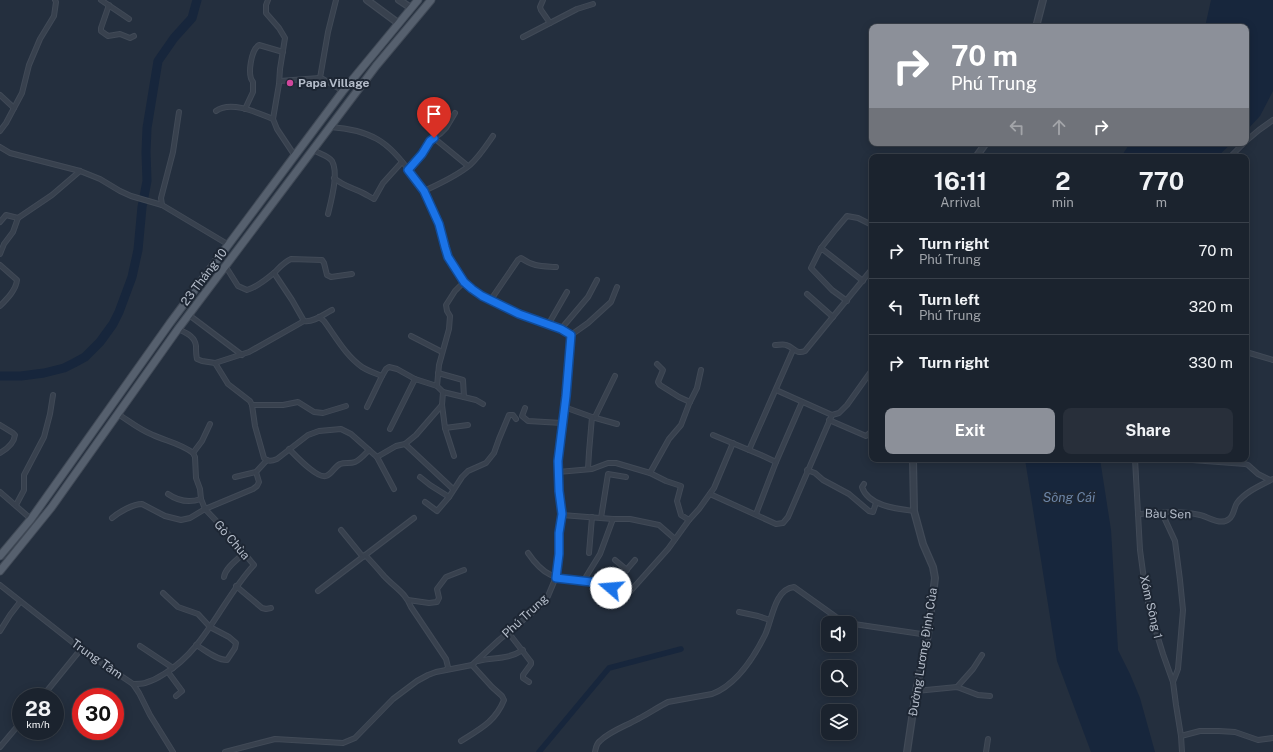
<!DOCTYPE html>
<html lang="en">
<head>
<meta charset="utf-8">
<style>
  body { margin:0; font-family:"Public Sans",sans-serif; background:#282f3a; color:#f1f3f6; height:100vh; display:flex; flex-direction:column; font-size:15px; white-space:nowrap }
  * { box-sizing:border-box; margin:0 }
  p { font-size:13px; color:#a0a4aa }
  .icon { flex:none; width:22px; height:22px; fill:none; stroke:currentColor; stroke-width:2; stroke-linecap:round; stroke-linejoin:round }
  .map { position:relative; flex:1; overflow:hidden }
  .details { position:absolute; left:869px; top:154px; width:380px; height:308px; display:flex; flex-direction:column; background:#1b232e; border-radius:8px; box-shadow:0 2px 10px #0003,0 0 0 1px #39404a }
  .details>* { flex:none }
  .banner { position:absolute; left:869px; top:24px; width:380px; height:122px; border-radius:8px; box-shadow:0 2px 10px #0003,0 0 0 1px #39404a; background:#8c9099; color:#fff; overflow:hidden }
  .buttons { position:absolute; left:821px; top:616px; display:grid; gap:8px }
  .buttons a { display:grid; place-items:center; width:36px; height:36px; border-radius:8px; background:#1b232e; box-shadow:0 2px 10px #0003,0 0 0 1px #39404a; font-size:20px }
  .speed { position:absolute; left:12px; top:688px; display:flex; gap:8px; font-size:20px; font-weight:700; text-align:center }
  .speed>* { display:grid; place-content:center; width:52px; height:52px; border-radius:50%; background:#1b232e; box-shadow:0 2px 10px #0003,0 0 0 1px #39404a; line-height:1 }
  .speed small { font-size:10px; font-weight:400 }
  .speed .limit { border:6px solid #d22; background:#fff; color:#111 }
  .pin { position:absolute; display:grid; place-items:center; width:34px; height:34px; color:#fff; margin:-41px -17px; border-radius:50% 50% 50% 0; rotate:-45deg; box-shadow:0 0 4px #0007 }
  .pin .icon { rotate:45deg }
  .me { position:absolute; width:44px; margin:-22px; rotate:288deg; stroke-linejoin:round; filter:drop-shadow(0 0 3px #0008) }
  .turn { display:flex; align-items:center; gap:14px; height:84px; padding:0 16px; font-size:18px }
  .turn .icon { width:52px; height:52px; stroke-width:2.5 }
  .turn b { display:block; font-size:28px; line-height:34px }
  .lanes { display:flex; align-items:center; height:38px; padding:0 16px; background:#0003; justify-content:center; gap:20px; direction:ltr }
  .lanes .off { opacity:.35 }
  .eta { display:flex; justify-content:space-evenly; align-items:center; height:68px; text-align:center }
  .eta b { font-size:24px; font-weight:700; line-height:28px }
  .action { display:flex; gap:8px; margin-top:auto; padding:8px 16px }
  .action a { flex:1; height:46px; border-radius:8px; background:#8c9099; color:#fff; font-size:16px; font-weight:700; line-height:46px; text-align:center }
  .action a+a { background:#282f3a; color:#f1f3f6 }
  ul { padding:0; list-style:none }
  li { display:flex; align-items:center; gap:12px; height:56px; padding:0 16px; border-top:1px solid #39404a }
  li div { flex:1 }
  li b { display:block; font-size:15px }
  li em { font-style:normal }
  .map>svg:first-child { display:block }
  .water { fill:#17263c }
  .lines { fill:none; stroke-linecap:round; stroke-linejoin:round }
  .canal { stroke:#17263c; stroke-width:5.5 }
  .river { stroke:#17263c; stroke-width:9 }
  .minor-casing { stroke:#414a57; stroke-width:6 }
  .tertiary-casing { stroke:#414a57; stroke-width:8 }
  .primary-casing { stroke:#414a57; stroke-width:9 }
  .minor { stroke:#38414e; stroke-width:4 }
  .tertiary { stroke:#38414e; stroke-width:5.5 }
  .primary { stroke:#56606e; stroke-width:7 }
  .route-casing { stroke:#114b97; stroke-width:10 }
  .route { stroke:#1a73e8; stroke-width:7 }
  .hotel-dot { fill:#d1479c; stroke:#1d2633; stroke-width:1.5 }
  .labels { text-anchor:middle; stroke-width:4; stroke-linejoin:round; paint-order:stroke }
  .poi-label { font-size:12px; font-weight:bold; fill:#b4bcc9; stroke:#1d2633; text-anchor:start }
  .street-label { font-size:12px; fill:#b4bcc9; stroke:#1d2633 }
  .water-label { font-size:13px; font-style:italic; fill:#6d86a8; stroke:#1d2633 }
</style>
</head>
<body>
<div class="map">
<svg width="1273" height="752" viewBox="0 0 1273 752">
  <rect width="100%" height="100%" fill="#242f3e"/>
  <g class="water">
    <path d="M1211 0H1273V91L1260 116 1246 131V27H1205Z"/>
    <path d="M1130 143H1232L1217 157H1121Z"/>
    <path d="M1025 459H1100L1111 530 1118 650 1130 674 1140 698 1155 752H1091L1057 661Z"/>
  </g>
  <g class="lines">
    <path class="canal" d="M539 752 609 668 681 649"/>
    <path class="river" d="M0 376H21L44 373 64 368 74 363 85 357 100 342 113 324 119 312 132 277 138 250 142 207 147 181 146 152 147 128 158 61 174 38 192 18 197 0"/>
    <g class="minor-casing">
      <g id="minor">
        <path d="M101 0 129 19"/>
        <path d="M268 0 266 5V13L279 28 285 38 280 69 279 84 273 119 277 129 295 156"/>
        <path d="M109 5 101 28V31L108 36 120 34 130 38 134 36"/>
        <path d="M550 23 577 9 593 4"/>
        <path d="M523 37 550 23 541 10 540 7 543 0"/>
        <path d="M320 78 328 32 336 0"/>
        <path d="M280 81 319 78 323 79 343 91"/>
        <path d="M0 95 14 108"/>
        <path d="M245 109 253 92V82C247 75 251 50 259 45L283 52"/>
        <path d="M216 111C231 100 258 113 273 119"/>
        <path d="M0 131 6 123 22 93 29 65 40 39 54 16 56 2 55 0"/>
        <path d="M434 138 468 166"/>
        <path d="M1246 141 1259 130 1273 120"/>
        <path d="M0 147 10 153 80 171 100 179 120 191 131 196 162 205 229 245"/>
        <path d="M313 150C318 153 329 156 332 161 339 173 331 201 328 214"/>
        <path d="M1230 157 1244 143"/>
        <path d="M408 170 422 154 430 141 441 133 446 128 455 113"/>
        <path d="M334 178C343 186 353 188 363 193 367 195 370 197 374 199L383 183 402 162"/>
        <path d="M424 191C439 184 457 176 470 165 479 157 486 146 493 136"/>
        <path d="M162 205 161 198 173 152 179 112"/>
        <path d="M0 222 6 215 18 218"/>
        <path d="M821 248 836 229 847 216 858 218 872 225"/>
        <path d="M0 254 4 244 13 232 18 218 52 195 80 171"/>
        <path d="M0 265 17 280C16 290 7 299 0 306"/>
        <path d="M226 267 238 286 247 290C257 287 268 278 275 272 280 267 284 262 291 259L322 260 324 263 327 275 331 277 352 274"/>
        <path d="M274 273 292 300 304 321C313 323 324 314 332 310"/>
        <path d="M807 294 833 317"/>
        <path d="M490 301 518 260 521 258C534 267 541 266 556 267"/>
        <path d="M847 301 832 290 811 268 821 248 863 281"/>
        <path d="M189 315 242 355"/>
        <path d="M319 317 324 321C335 336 346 356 362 367 368 371 375 373 382 376L386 369 389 367 397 369 415 379"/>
        <path d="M548 325 567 292"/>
        <path d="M178 329C186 333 195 336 196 346 196 351 196 355 197 359L202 361 215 363 228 384 250 401 252 405 255 426 264 458C268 462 272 461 277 459L308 435 319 431 341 429 351 434 377 457"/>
        <path d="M561 329 588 297 597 280"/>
        <path d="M571 335 588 323 611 302 617 287"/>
        <path d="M411 336 442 352"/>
        <path d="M775 345C779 345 783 344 786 345 794 347 796 355 805 351L872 269"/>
        <path d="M1246 352 1273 360"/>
        <path d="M215 363 249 352 304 321"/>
        <path d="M657 364 663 370 658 382 660 385 679 397 690 402"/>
        <path d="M438 373 463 380 464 397"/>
        <path d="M776 390 832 415 839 413 847 405 872 370"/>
        <path d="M443 392 476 400 483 404"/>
        <path d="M252 405H283L298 402 314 412 323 413 346 406"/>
        <path d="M442 405 445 428 454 456"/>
        <path d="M367 407 382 376"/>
        <path d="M564 407 592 417 617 424"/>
        <path d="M525 408 522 416 528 421 562 423"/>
        <path d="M118 414C129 421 140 430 153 435 166 441 182 444 193 453L195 457 196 478 200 489 201 499 205 509 224 529 254 565C222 599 206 649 164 674 158 678 152 681 145 683 141 684 137 684 133 684"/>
        <path d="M595 417 615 376"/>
        <path d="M829 420 866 436 872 431"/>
        <path d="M0 425 13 433 15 435C14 444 7 449 0 453"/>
        <path d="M445 428 468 425"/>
        <path d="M390 429 415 379 437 386"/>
        <path d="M713 435 761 455 776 462"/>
        <path d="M405 444 453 489"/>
        <path d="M289 449C295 455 317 479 326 476 332 474 334 467 340 464 345 462 350 464 355 462 360 460 365 454 369 450"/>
        <path d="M749 450 793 350"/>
        <path d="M193 453 202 441 210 424"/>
        <path d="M1135 459 1140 550 1145 587 1150 612 1163 654 1173 682 1176 705 1181 736 1182 752"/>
        <path d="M1192 460 1245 464 1248 465 1258 474 1270 480"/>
        <path d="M588 469 589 452 592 417"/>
        <path d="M807 470 815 473 823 480 849 494 869 511 873 512 876 503"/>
        <path d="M558 472 592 469 608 463H616L650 473 669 439 681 425 689 404 697 388 701 370"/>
        <path d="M650 473 666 481 681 486 677 501 681 515 689 520 699 509 714 488 733 443"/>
        <path d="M235 477 256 472 267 460"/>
        <path d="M420 477 430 485 449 497"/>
        <path d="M864 484 862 487C868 506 897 509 914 511"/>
        <path d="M394 489 377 457 396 446 405 444 416 435 442 405 443 392 437 386 439 365 449 329 450 316 447 311 446 305 455 291 464 282"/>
        <path d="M0 492 31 519"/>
        <path d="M168 494C178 501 189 503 201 499"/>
        <path d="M710 494 776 524 783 523 788 517 832 415"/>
        <path d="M425 502 437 511 449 497 462 477 468 471 486 463 494 453 499 439 509 415H513L516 419"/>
        <path d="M16 505 24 490V475L44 437 50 414 53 395"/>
        <path d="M1162 513 1175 541 1180 580 1183 610 1178 669 1173 682"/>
        <path d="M756 514 776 462 802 402"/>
        <path d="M1138 514C1159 513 1180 510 1200 515 1209 517 1221 526 1229 519 1234 516 1234 507 1237 503 1245 492 1261 485 1273 479"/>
        <path d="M562 515 613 519H630L659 525 675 539"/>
        <path d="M112 518C119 512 133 504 142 504L165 516 181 520 190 518 205 509 253 489 257 486 259 482 256 472"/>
        <path d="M601 518 608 474 626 477"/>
        <path d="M341 530 363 557"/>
        <path d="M528 553C551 587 565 575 599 583 609 585 617 593 627 595L668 549 689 520"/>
        <path d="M589 553 592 517"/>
        <path d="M365 555C372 562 378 569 384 576 394 587 406 593 411 607L446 659 448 667 447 669"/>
        <path d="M615 560 627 570"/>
        <path d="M224 577C225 568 237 560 244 553"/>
        <path d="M584 580 600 554 613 519"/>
        <path d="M0 585 81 649 133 684 139 693 150 715 173 752"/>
        <path d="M236 586 262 608 266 609 271 608"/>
        <path d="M611 588 635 560"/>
        <path d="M318 591 414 518"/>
        <path d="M163 593 178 607 198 614 210 627 229 637 236 643 235 648 227 660C216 660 205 650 196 645"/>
        <path d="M408 600 429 603 437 602 439 598 437 589 446 577 464 570"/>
        <path d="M739 612 758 616 770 620"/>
        <path d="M0 631 10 615 20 602"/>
        <path d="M508 632 531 662V664L523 675V678L529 682"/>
        <path d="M140 646 173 668"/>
        <path d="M478 661C495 657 507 660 523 650"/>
        <path d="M168 672 182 691 176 696"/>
        <path d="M957 687 973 669 982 655"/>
        <path d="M916 691 957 687 978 695 990 696"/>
        <path d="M42 697 81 649"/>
        <path d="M1181 736 1200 731H1219L1235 732 1258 740 1273 738"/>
        <path d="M461 741C480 729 495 722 504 700L502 696 492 687 472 665"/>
        <path d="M0 747 21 722"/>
        <path d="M225 752 275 739 343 743 355 738 393 699 417 681 428 675 436 672 472 665 499 640 539 607 548 596 556 577 559 554V533L562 515 559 491V461L566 396 571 335C558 327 544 324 529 318 518 314 507 308 496 303 487 298 478 295 470 288 460 277 449 261 445 247 443 239 442 231 439 223 428 197 402 153 377 139 363 131 345 128 330 127"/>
        <path d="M595 752C596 748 596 744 600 741 610 731 626 726 638 719 648 714 658 707 668 702L712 694C736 685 754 657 765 635 772 621 774 589 794 587L836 617 854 624 928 635"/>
        <path d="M986 752 988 739"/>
      </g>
    </g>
    <g class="tertiary-casing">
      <g id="tertiary">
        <path d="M367 0 398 23"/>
        <path d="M399 0 411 8"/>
        <path d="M1036 27 1043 0"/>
        <path d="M976 157 986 143"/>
        <path d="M907 752 916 691 928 635 935 578 933 567 923 544 914 511 913 459"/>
      </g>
    </g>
    <g class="primary-casing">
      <g id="primary">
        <path d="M0 556 31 519 170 323 343 91 418 0"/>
        <path d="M0 571 51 508 178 329 330 127 376 66 431 0"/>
      </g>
    </g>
    <use href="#minor" class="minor"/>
    <use href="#tertiary" class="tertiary"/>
    <use href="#primary" class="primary"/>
  </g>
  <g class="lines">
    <g class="route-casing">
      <path id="route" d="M434 138 430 141 422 154 408 170 424 191 439 224 445 247 448 257 464 282 472 289 482 296 519 314 561 329 571 335 566 396 558 461 559 491 562 514 559 533V554L556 578 600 583 611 588"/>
    </g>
    <use href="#route" class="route"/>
  </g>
  <circle class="hotel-dot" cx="290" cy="83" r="4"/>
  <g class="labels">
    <g class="poi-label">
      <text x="298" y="87">Papa Village</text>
    </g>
    <g class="street-label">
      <text transform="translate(204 277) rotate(-53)" y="4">23 Tháng 10</text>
      <text transform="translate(1168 514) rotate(1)" y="4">Bàu Sen</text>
      <text transform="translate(232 540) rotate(49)" y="4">Gò Chùa</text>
      <text transform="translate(1151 607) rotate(77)" y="4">Xóm Sông 1</text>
      <text transform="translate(525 616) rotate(-43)" y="4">Phú Trung</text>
      <text transform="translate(923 652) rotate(-81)" y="4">Đường Lương Định Của</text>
      <text transform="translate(97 659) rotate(35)" y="4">Trung Tâm</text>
    </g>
    <g class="water-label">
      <text x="1069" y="502">Sông Cái</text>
    </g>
  </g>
</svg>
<div class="buttons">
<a><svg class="icon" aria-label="sound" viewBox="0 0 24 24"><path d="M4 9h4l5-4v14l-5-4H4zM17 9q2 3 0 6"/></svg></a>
<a><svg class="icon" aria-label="search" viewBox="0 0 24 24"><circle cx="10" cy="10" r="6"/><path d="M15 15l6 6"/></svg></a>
<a><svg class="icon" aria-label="layers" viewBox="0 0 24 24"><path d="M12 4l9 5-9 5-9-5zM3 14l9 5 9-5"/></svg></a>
</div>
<div class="speed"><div>28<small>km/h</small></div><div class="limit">30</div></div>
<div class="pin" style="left:434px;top:138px;background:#d93025"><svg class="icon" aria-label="arrive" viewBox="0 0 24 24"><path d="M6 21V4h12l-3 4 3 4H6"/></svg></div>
<svg class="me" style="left:611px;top:588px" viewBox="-20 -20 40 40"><circle r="19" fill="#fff"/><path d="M0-13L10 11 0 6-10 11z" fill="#1a73e8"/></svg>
<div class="banner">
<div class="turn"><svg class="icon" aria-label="right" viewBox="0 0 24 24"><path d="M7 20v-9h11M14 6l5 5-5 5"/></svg><div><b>70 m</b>Phú Trung</div></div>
<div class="lanes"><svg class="icon off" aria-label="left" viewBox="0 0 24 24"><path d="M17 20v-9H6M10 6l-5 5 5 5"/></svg><svg class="icon off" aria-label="ahead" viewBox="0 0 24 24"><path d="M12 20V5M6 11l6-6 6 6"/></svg><svg class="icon" aria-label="right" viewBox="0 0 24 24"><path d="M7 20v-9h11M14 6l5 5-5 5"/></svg></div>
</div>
<section class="details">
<div class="eta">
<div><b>16:11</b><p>Arrival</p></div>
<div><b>2</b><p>min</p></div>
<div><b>770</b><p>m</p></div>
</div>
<ul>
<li><svg class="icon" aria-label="right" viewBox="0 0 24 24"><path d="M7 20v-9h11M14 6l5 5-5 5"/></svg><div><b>Turn right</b><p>Phú Trung</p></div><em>70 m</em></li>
<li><svg class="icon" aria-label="left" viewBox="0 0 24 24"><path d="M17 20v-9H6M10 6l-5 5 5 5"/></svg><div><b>Turn left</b><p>Phú Trung</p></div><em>320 m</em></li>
<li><svg class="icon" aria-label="right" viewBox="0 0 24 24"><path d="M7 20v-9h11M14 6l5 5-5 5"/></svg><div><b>Turn right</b></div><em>330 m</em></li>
</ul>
<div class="action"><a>Exit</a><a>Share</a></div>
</section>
</div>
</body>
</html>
